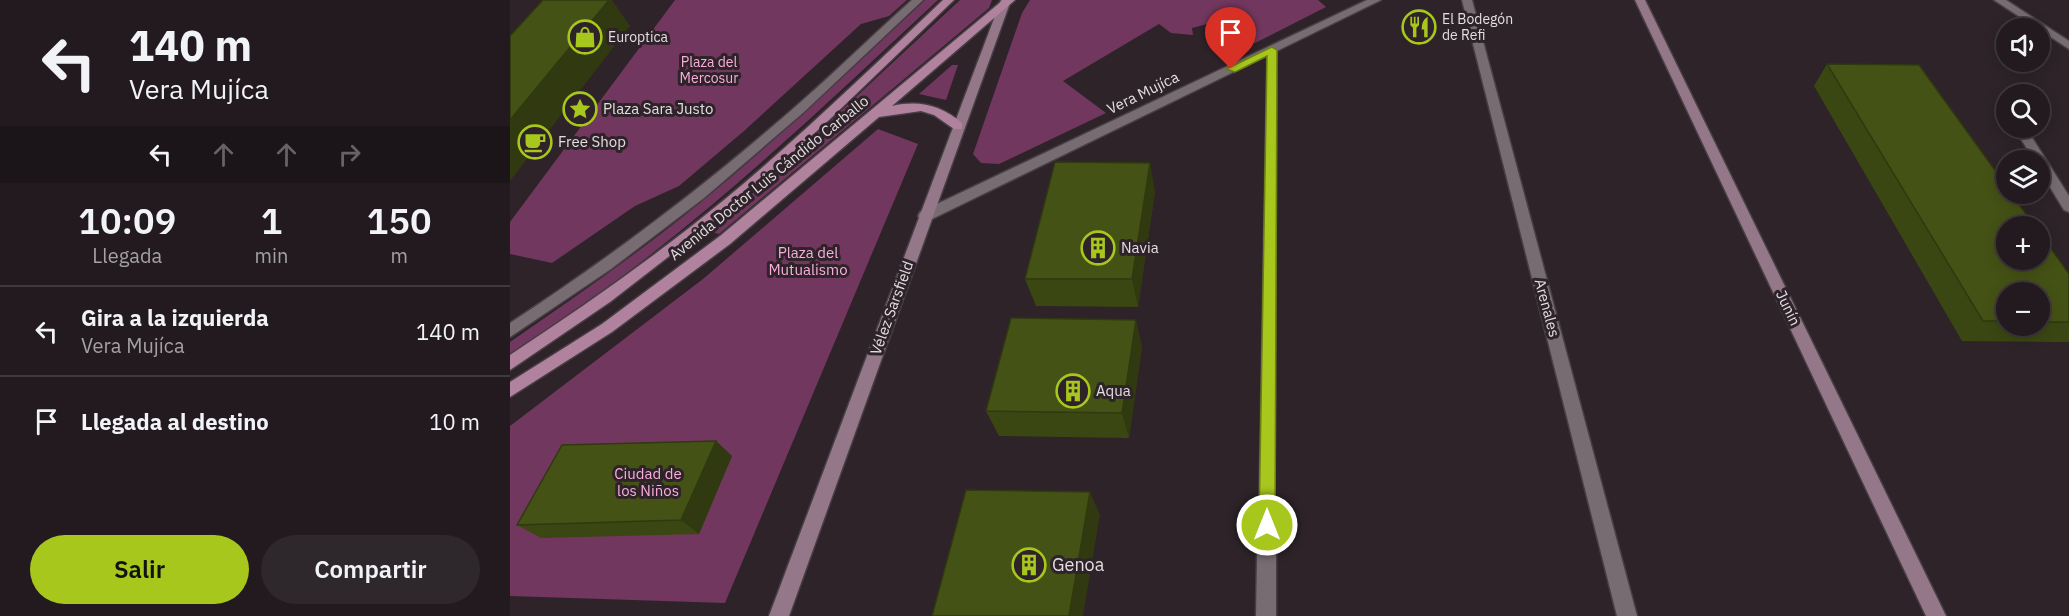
<!DOCTYPE html>
<html lang="es">
<head>
<meta charset="utf-8">
<style>
  body { margin:0; font-family:"IBM Plex Sans",sans-serif; background:#2e272c; color:#f1f3f6; height:100vh; display:flex; flex-direction:column; font-size:22px; white-space:nowrap }
  * { box-sizing:border-box; margin:0 }
  p { font-size:20px; color:#a2a1a4 }
  .icon { flex:none; width:33px; height:33px; fill:none; stroke:currentColor; stroke-width:2; stroke-linecap:round; stroke-linejoin:round }
  .map { position:relative; flex:1; overflow:hidden }
  .panel { display:flex; flex-direction:column; background:#221a1f; width:510px }
  .panel>* { flex:none }
  .hud { background:#221a1f; color:#f1f3f6; overflow:hidden }
  .fabs { position:absolute; left:1486px; top:18px; display:grid; gap:12px }
  .fabs a { display:grid; place-items:center; width:54px; height:54px; border-radius:50%; background:#221a1f; box-shadow:0 3px 15px #0003,0 0 0 2px #3f383d; font-size:30px }
  .pin { position:absolute; display:grid; place-items:center; width:51px; height:51px; color:#fff; margin:-62px -26px; border-radius:50% 50% 50% 0; rotate:-45deg; box-shadow:0 0 6px #0007 }
  .pin .icon { rotate:45deg }
  .me { position:absolute; width:66px; margin:-33px; rotate:0deg; stroke-linejoin:round; filter:drop-shadow(0 0 4px #0008) }
  .turn { display:flex; align-items:center; gap:21px; height:126px; padding:0 30px; font-size:27px }
  .turn .icon { width:78px; height:78px; stroke-width:2.5 }
  .turn b { display:block; font-size:42px; line-height:51px }
  .lanes { display:flex; align-items:center; height:57px; padding:0 30px; background:#0003; justify-content:center; gap:30px; direction:ltr }
  .lanes .off { opacity:.35 }
  .eta { display:flex; justify-content:space-evenly; align-items:center; height:102px; text-align:center }
  .eta b { font-size:36px; font-weight:600; line-height:42px }
  .action { display:flex; gap:12px; margin-top:auto; padding:12px 30px }
  .action a { flex:1; height:69px; border-radius:36px; background:#a8c71d; color:#111; font-size:24px; font-weight:600; line-height:69px; text-align:center }
  .action a+a { background:#2e272c; color:#f1f3f6 }
  ul { padding:0; list-style:none }
  li { display:flex; align-items:center; gap:18px; height:90px; padding:0 30px; border-top:2px solid #3f383d }
  li div { flex:1 }
  li b { display:block; font-size:22px }
  li em { font-style:normal }
  main { display:flex; flex:1; min-height:0 }
  .map>svg:first-child { display:block }
  .green { fill:#72375e }
  .lines { fill:none; stroke-linecap:round; stroke-linejoin:round }
  .service-casing { stroke:#473e44; stroke-width:2 }
  .minor-casing { stroke:#473e44; stroke-width:3 }
  .secondary-casing { stroke:#473e44; stroke-width:3 }
  .primary-casing { stroke:#473e44; stroke-width:3 }
  .service { fill:#786c73; fill-rule:evenodd }
  .minor { fill:#786c73; fill-rule:evenodd }
  .secondary { fill:#947789; fill-rule:evenodd }
  .primary { fill:#b0829e; fill-rule:evenodd }
  .wall { fill:#3b4712; fill-rule:evenodd }
  .shaded-wall { fill:#30390f }
  .building { fill:#455215; stroke:#30390f; stroke-width:1.5 }
  .route { fill:#a8c71d; stroke:#6d8113; stroke-width:1.5 }
  .labels { text-anchor:middle; stroke-width:6; stroke-linejoin:round; paint-order:stroke }
  .far-poi-label { font-size:14px; fill:#e4dde1; stroke:#2d2329; text-anchor:start }
  .far-park-label { font-size:14px; fill:#fbaddd; stroke:#2d2329 }
  .street-label { font-size:15px; fill:#e4dde1; stroke:#2d2329 }
  .poi-label { font-size:15px; fill:#e4dde1; stroke:#2d2329; text-anchor:start }
  .park-label { font-size:15px; fill:#fbaddd; stroke:#2d2329 }
  .near-poi-label { font-size:18px; fill:#e4dde1; stroke:#2d2329; text-anchor:start }
</style>
</head>
<body>
<main>
<section class="panel">
<div class="hud">
<div class="turn"><svg class="icon" aria-label="left" viewBox="0 0 24 24"><path d="M17 20v-9H6M10 6l-5 5 5 5"/></svg><div><b>140 m</b>Vera Mujíca</div></div>
<div class="lanes"><svg class="icon" aria-label="left" viewBox="0 0 24 24"><path d="M17 20v-9H6M10 6l-5 5 5 5"/></svg><svg class="icon off" aria-label="ahead" viewBox="0 0 24 24"><path d="M12 20V5M6 11l6-6 6 6"/></svg><svg class="icon off" aria-label="ahead" viewBox="0 0 24 24"><path d="M12 20V5M6 11l6-6 6 6"/></svg><svg class="icon off" aria-label="right" viewBox="0 0 24 24"><path d="M7 20v-9h11M14 6l5 5-5 5"/></svg></div>
</div>
<div class="eta">
<div><b>10:09</b><p>Llegada</p></div>
<div><b>1</b><p>min</p></div>
<div><b>150</b><p>m</p></div>
</div>
<ul>
<li><svg class="icon" aria-label="left" viewBox="0 0 24 24"><path d="M17 20v-9H6M10 6l-5 5 5 5"/></svg><div><b>Gira a la izquierda</b><p>Vera Mujíca</p></div><em>140 m</em></li>
<li><svg class="icon" aria-label="arrive" viewBox="0 0 24 24"><path d="M6 21V4h12l-3 4 3 4H6"/></svg><div><b>Llegada al destino</b></div><em>10 m</em></li>
</ul>
<div class="action"><a>Salir</a><a>Compartir</a></div>
</section>
<div class="map">
<svg width="1559" height="616" viewBox="0 0 1559 616">
  <rect width="100%" height="100%" fill="#2d2329"/>
  <g class="green">
    <path d="M165 0H397L379 16 351 24 234 131 169 186 125 206 42 263 0 254V222Z"/>
    <path d="M415 0H428C292 127 158 255 0 354V342C65 297 130 252 191 202 269 138 342 68 415 0Z"/>
    <path d="M450 0H482L479 8 209 234 201 232Z"/>
    <path d="M520 0H808L816 7 745 43 716 19 682 28 683 35 661 33 649 24 553 81 596 113 489 164 471 163 463 154 512 13Z"/>
    <path d="M442 65H448L436 100 409 94Z"/>
    <path d="M368 129 408 144 215 603 0 596V426L193 279Z"/>
  </g>
  <g class="lines">
    <g class="service-casing">
      <path id="service" d="M762 47 767 50 765 502 763 507 757 509 751 507 749 502 757 50Z"/>
    </g>
    <g class="minor-casing">
      <g id="minor">
        <path d="M402 0H413L294 112 194 198 101 269 0 337V323C92 263 180 197 263 126 311 86 355 42 402 0Z"/>
        <path d="M857 0H871L420 220H410L408 216 410 212Z"/>
        <path d="M952 0H962L1127 616H1107Z"/>
        <path d="M1484 0H1496L1559 41V49Z"/>
        <path d="M1497 100V110L1493 109 1490 104Z"/>
        <path d="M1504 128H1516L1559 196V212L1554 210 1530 171V160H1524Z"/>
        <path d="M757 494 763 496 766 502V616H746L748 502 751 496Z"/>
      </g>
    </g>
    <g class="secondary-casing">
      <g id="secondary">
        <path d="M491 0H501L279 616H259Z"/>
        <path d="M1125 0H1135L1436 616H1416Z"/>
      </g>
    </g>
    <g class="primary-casing">
      <g id="primary">
        <path d="M433 0H444L319 120 224 206 100 302 0 370V355C74 306 146 256 214 200 290 137 361 68 433 0Z"/>
        <path d="M493 0H505L382 106C410 100 430 105 452 123V129H444L424 115 411 111 369 117 220 244 102 332 0 397V382L92 324 210 236Z"/>
      </g>
    </g>
    <use href="#service" class="service"/>
    <use href="#minor" class="minor"/>
    <use href="#secondary" class="secondary"/>
    <use href="#primary" class="primary"/>
  </g>
  <g class="wall">
    <path d="M1317 64 1559 274V342L1452 341 1304 86ZM1497 292H1530V326H1497Z"/>
    <path d="M645 191 628 307 526 306 515 279Z"/>
    <path d="M632 346 619 438 489 436 476 411Z"/>
    <path d="M206 441 222 456 189 534 31 538 7 525Z"/>
  </g>
  <g class="shaded-wall">
    <path d="M99 0H102L120 26 0 181V120Z"/>
    <path d="M640 163 645 191 628 307 622 279Z"/>
    <path d="M626 320 632 346 619 438 612 413Z"/>
    <path d="M206 441 222 456 189 534 171 520Z"/>
    <path d="M580 492 590 515 573 616H559Z"/>
  </g>
  <g class="building">
    <path d="M33 0H99L0 120V36Z"/>
    <path d="M1317 64 1409 65 1497 187V194H1501L1525 226H1497V260H1530V233L1559 274V322H1530V292H1497V321H1473Z"/>
    <path d="M545 162 640 163 622 279H515Z"/>
    <path d="M501 318 626 320 612 413 476 411Z"/>
    <path d="M206 441 171 520 7 525 52 445Z"/>
    <path d="M456 490 580 492 559 616H422Z"/>
  </g>
  <path class="route" d="M762 47 767 50 765 525 763 530 757 533 751 530 749 525 757 56 725 72 716 69Z"/>
  <defs>
    <g id="restaurant-ring" transform="scale(1.725)"><circle r="9.5" fill="#2d2329" stroke="#a8c71d" stroke-width="1.5"/><path d="M-5-6h1v4h1v-4h1v4h1v-4h1v5L-1.5 .5V6h-2V.5L-5-1ZM5-6V6H3V1.5H1.5Q1.5-4 5-6Z" fill="#a8c71d"/></g>
    <g id="shop-ring" transform="scale(1.725)"><circle r="9.5" fill="#2d2329" stroke="#a8c71d" stroke-width="1.5"/><path d="M-5-2.5h2.3a2.7 3.5 0 0 1 5.4 0H5L5.5 6h-11ZM-1.5-2.5h3a1.5 2.3 0 0 0-3 0Z" fill="#a8c71d"/></g>
    <g id="sight-ring" transform="scale(1.725)"><circle r="9.5" fill="#2d2329" stroke="#a8c71d" stroke-width="1.5"/><path d="M0-6L1.8-2.2L6-1.7L2.9 1.2L3.7 5.4L0 3.3L-3.7 5.4L-2.9 1.2L-6-1.7L-1.8-2.2Z" fill="#a8c71d"/></g>
    <g id="cafe-ring" transform="scale(1.725)"><circle r="9.5" fill="#2d2329" stroke="#a8c71d" stroke-width="1.5"/><path d="M-5.5-4.5H6V0H3Q3 3.5 0 3.5H-2.5Q-5.5 3.5-5.5 0ZM3-3.2v2h1.7v-2ZM-6 4.5H4V6H-6Z" fill="#a8c71d"/></g>
    <g id="building-ring" transform="scale(1.725)"><circle r="9.5" fill="#2d2329" stroke="#a8c71d" stroke-width="1.5"/><path d="M-4-6H4V6H1V3H-1V6H-4ZM-2.5-4.3h1.7v1.8h-1.7ZM.8-4.3h1.7v1.8H.8ZM-2.5-1h1.7V.8h-1.7ZM.8-1h1.7V.8H.8Z" fill="#a8c71d"/></g>
  </defs>
  <g fill-rule="evenodd">
    <use href="#restaurant-ring" x="909" y="27"/>
    <use href="#shop-ring" x="75" y="37"/>
    <use href="#sight-ring" x="70" y="109"/>
    <use href="#cafe-ring" x="25" y="142"/>
    <use href="#building-ring" x="588" y="248"/>
    <use href="#building-ring" x="563" y="391"/>
    <use href="#building-ring" x="519" y="565"/>
  </g>
  <g class="labels">
    <g class="far-poi-label">
      <text x="932" y="24">El Bodegón<tspan x="932" dy="16">de Refi</tspan></text>
      <text x="98" y="42">Europtica</text>
    </g>
    <g class="far-park-label">
      <text x="199" y="67">Plaza del<tspan x="199" dy="16">Mercosur</tspan></text>
    </g>
    <g class="street-label">
      <text transform="translate(633 93) rotate(-26)" y="5">Vera Mujíca</text>
      <text transform="translate(259 178) rotate(-39)" y="5">Avenida Doctor Luis Cándido Carballo</text>
      <text transform="translate(382 308) rotate(-70)" y="5">Vélez Sarsfield</text>
      <text transform="translate(1037 308) rotate(75)" y="5">Arenales</text>
      <text transform="translate(1278 308) rotate(64)" y="5">Junín</text>
    </g>
    <g class="poi-label">
      <text x="93" y="114">Plaza Sara Justo</text>
      <text x="48" y="147">Free Shop</text>
      <text x="611" y="253">Navia</text>
      <text x="586" y="396">Aqua</text>
    </g>
    <g class="park-label">
      <text x="298" y="258">Plaza del<tspan x="298" dy="17">Mutualismo</tspan></text>
      <text x="138" y="479">Ciudad de<tspan x="138" dy="17">los Niños</tspan></text>
    </g>
    <g class="near-poi-label">
      <text x="542" y="571">Genoa</text>
    </g>
  </g>
</svg>
<div class="fabs">
<a><svg class="icon" aria-label="sound" viewBox="0 0 24 24"><path d="M4 9h4l5-4v14l-5-4H4zM17 9q2 3 0 6"/></svg></a>
<a><svg class="icon" aria-label="search" viewBox="0 0 24 24"><circle cx="10" cy="10" r="6"/><path d="M15 15l6 6"/></svg></a>
<a><svg class="icon" aria-label="layers" viewBox="0 0 24 24"><path d="M12 4l9 5-9 5-9-5zM3 14l9 5 9-5"/></svg></a>
<a>+</a>
<a>−</a>
</div>
<div class="pin" style="left:721px;top:69px;background:#d93025"><svg class="icon" aria-label="arrive" viewBox="0 0 24 24"><path d="M6 21V4h12l-3 4 3 4H6"/></svg></div>
<svg class="me" style="left:757px;top:525px" viewBox="-20 -20 40 40"><circle r="17" fill="#a8c71d" stroke="#fff" stroke-width="3"/><path d="M0-11L8 9 0 5-8 9z" fill="#fff"/></svg>
</div>
</main>
</body>
</html>
